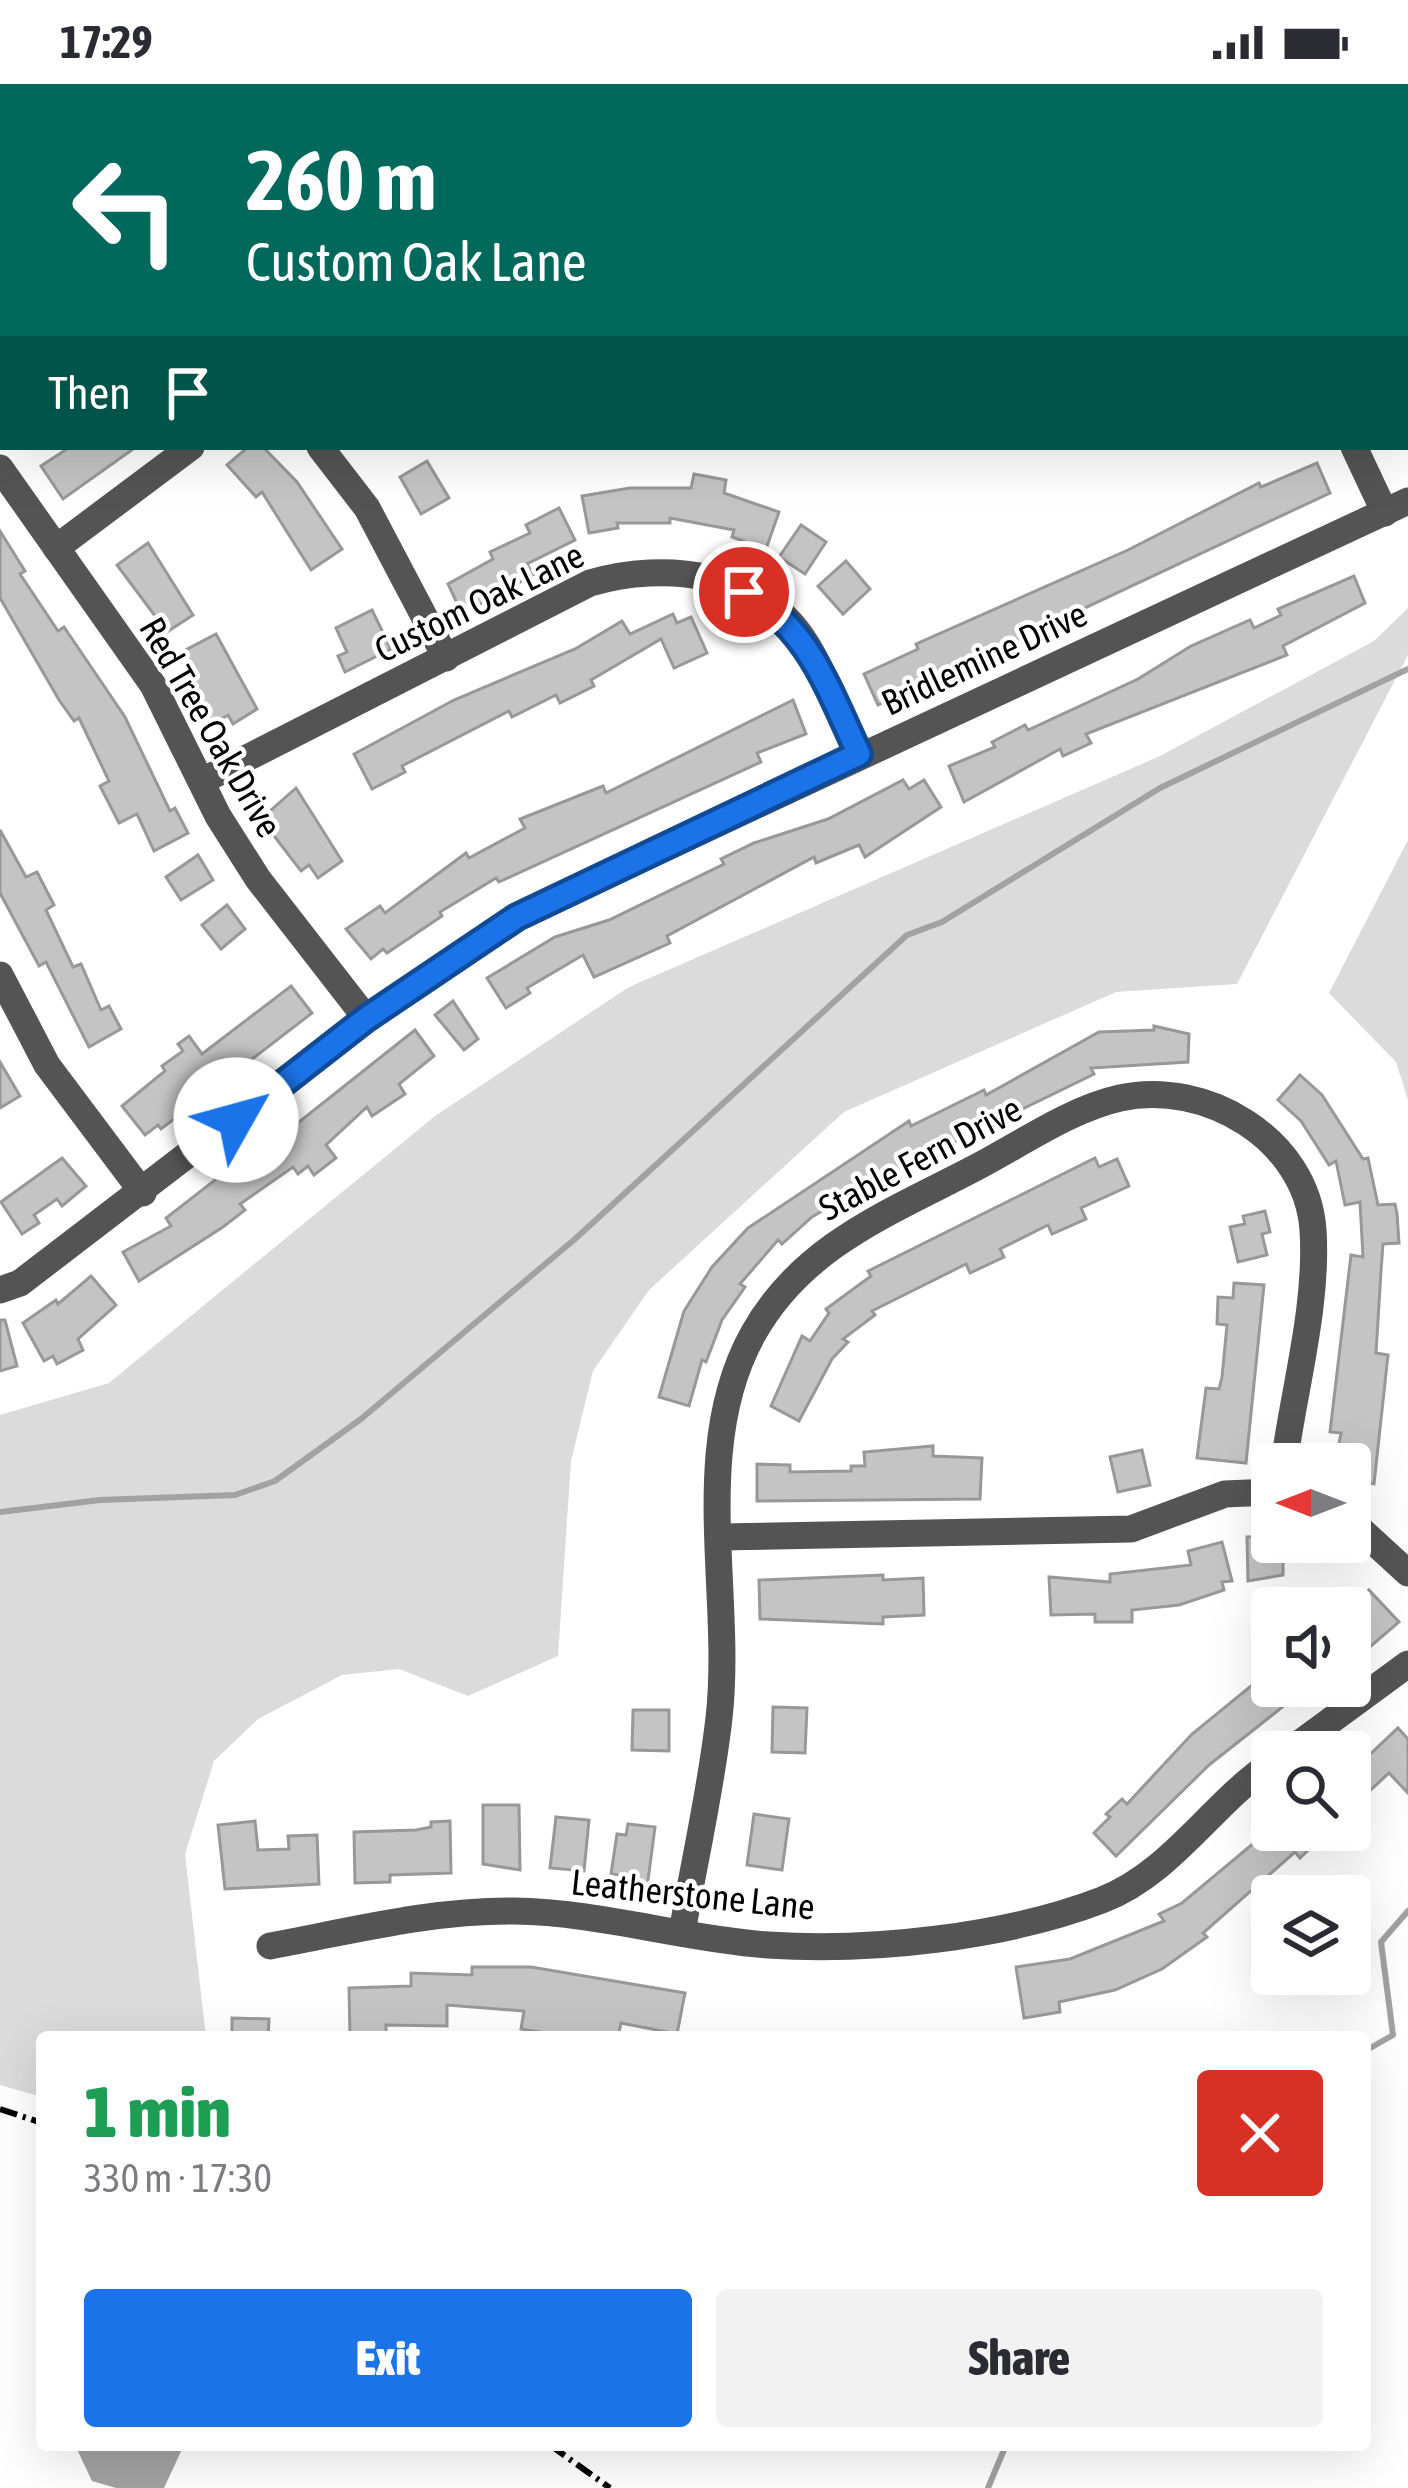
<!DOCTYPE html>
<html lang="en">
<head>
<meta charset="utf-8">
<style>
  body { margin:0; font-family:"Asap Condensed",sans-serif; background:#f2f2f3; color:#2b2b33; height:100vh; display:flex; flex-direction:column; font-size:45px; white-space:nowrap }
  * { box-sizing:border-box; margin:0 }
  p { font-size:39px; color:#7c7c81 }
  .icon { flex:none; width:66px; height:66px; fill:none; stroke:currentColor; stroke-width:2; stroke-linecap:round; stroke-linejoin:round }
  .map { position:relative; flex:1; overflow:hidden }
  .details { position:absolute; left:36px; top:1947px; width:1335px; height:420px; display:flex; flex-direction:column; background:#fff; border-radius:12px; box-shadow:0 12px 48px #0002 }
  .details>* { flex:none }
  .top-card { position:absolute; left:0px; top:0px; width:1410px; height:366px; box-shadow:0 12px 48px #0002; background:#00695c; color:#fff; overflow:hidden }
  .needle { width:78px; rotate:270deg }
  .buttons { position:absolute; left:1251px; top:1359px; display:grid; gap:24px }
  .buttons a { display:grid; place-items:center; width:120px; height:120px; border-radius:12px; background:#fff; box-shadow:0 12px 48px #0002; font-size:60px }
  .pin { position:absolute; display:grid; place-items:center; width:102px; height:102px; color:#fff; margin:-51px; border:6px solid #fff; border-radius:50%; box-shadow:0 3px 12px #0007 }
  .me { position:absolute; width:132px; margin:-66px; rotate:52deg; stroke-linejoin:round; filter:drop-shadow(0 0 9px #0008) }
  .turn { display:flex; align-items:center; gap:42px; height:252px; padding:0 48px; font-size:54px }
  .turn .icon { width:156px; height:156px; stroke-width:2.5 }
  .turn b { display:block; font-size:84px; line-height:102px }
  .then { display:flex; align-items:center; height:114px; padding:0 48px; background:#0003; gap:24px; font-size:45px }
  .round { display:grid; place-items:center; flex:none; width:126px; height:126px; border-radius:12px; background:#f2f2f3 }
  .summary { display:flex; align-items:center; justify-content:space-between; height:204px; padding:0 48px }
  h1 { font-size:72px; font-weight:800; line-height:90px; color:#1e9e55 }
  .button { display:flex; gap:24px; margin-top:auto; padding:24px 48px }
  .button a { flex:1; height:138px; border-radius:12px; background:#1a73e8; color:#fff; font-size:48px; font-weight:800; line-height:138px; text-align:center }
  .button a+a { background:#f2f2f3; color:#2b2b33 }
  .status { display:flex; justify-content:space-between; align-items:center; height:84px; padding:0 60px; background:#fff; direction:ltr }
  .status svg { height:33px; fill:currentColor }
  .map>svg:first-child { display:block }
  .green { fill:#dbdbdb }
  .water { fill:#a2a2a2 }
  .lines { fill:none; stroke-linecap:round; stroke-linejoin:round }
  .stream { stroke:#a2a2a2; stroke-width:6 }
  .building { fill:#c4c4c4; stroke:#989898; stroke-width:3 }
  .minor { stroke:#545454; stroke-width:27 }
  .rail { stroke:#000; stroke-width:6; stroke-dasharray:18 6 3 6; stroke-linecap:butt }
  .route-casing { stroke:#114b97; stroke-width:30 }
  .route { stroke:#1a73e8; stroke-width:21 }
  .labels { text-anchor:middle; stroke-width:9; stroke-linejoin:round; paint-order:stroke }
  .street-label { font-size:36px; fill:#000; stroke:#fff }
</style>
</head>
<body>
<div class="status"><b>17:29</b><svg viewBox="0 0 49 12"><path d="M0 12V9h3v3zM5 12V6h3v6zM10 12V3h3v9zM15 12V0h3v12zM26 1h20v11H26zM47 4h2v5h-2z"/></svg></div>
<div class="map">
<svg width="1408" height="2404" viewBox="0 0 1408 2404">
  <rect width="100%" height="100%" fill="#fff"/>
  <g class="green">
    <path d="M1408 524V571L1237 900 1116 908 844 1028 649 1206 593 1287 571 1377 558 1572 468 1612 399 1585 342 1591 258 1635 214 1677 185 1770 206 1953H42V2013L0 2001V1331L109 1299 435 1032 629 903 1160 672 1374 557Z"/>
    <path d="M1408 756V1016L1396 978 1329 909Z"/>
  </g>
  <path class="water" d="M75 2361H184L164 2404H116L92 2397Z"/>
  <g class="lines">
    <g class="stream">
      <path d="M214 3 224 0"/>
      <path d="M0 206 3 203"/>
      <path d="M0 1428 100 1416 235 1411 275 1397 361 1335 575 1155 907 851 942 838 1160 704 1408 585"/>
      <path d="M1365 1967 1393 1951 1381 1858 1408 1827"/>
      <path d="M988 2404 1006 2361"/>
    </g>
  </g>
  <g class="building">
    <path d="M70 363H136L63 415 41 382Z"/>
    <path d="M248 363H263L297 398 342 465 311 486 262 408 256 413 227 381Z"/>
    <path d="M427 377 449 414 421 430 400 393Z"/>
    <path d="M1317 379 1330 409 878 621 864 590 918 565 916 560 1128 466 1259 399 1261 403Z"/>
    <path d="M694 390 726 396 724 409 779 428 766 465 732 453 734 446 670 434V439H617L618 444 589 449 582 412 630 404H691Z"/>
    <path d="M559 424 575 456 527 480 533 491 462 530 448 500 493 475 490 468 530 449 526 441Z"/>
    <path d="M801 441 826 458 805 490 779 473Z"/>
    <path d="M0 447 25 487 20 490 58 547 64 543 125 633 170 727 175 724 188 749 154 767 137 730 119 739 100 702 109 697 79 634 74 637 59 616 0 514Z"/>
    <path d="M148 459 193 531 167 548 117 481Z"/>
    <path d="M846 477 870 505 843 530 818 502Z"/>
    <path d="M1354 492 1365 519 1283 562 1287 571 1086 650 1091 659 1063 672 1060 665 964 718 949 682 995 663 992 658 1025 641 1028 646 1138 595 1191 562 1250 536 1254 544 1281 531 1278 525Z"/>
    <path d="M372 526 391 565 345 588 338 572 347 568 336 544Z"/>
    <path d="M673 530 677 539 691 533 707 569 674 584 661 555 591 596 594 602 560 619 556 611 512 633 509 627 402 682 405 688 372 705 354 670 454 616 575 565 622 537 630 550Z"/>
    <path d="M216 550 257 625 233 640 228 631 213 640 178 570Z"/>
    <path d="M793 616 806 650 757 669 761 678 499 798 496 794 440 828 442 832 387 869 383 865 371 875 346 845 380 822 385 829 466 769 469 774 525 744 520 735 603 702 606 709Z"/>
    <path d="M903 696 909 705 924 696 941 723 865 773 859 761 816 779 814 773 667 852 670 859 594 893 583 871 527 904 530 909 506 924 487 894 555 853 609 836 724 780 721 775 754 759 828 735Z"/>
    <path d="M296 704 342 777 318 794 309 781 301 787 261 735Z"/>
    <path d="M0 746 26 793 37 788 54 821 46 826 73 883 81 880 101 926 109 922 121 945 89 963 46 878 39 882 0 809Z"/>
    <path d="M198 771 213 796 181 816 166 793Z"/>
    <path d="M227 821 245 845 221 865 202 841Z"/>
    <path d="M291 902 312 929 161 1045 158 1041 145 1051 122 1022 165 987 162 982 183 967 178 960 189 952 202 970Z"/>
    <path d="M453 917 478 955 464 966 435 931Z"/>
    <path d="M1154 942 1189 950 1188 978 1091 984 1094 990 857 1106 812 1133 782 1160 778 1156 740 1200 745 1203 722 1236 706 1278 702 1276 689 1322 659 1313 684 1227 712 1183 748 1144 909 1037 911 1042 984 1006 986 1011 1099 948 1154 946Z"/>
    <path d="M415 946 434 972 399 1000 405 1010 372 1032 367 1023 326 1061 336 1074 314 1091 308 1082 298 1090 293 1083 240 1120 245 1126 223 1143 139 1197 123 1168 171 1142 166 1134 251 1068 255 1073Z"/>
    <path d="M0 978 20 1012 0 1024Z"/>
    <path d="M1300 991 1322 1011 1363 1075 1368 1074 1378 1121 1395 1120 1397 1130 1399 1159 1383 1160 1381 1187 1376 1269 1388 1271 1374 1400 1350 1395V1380H1335L1341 1349 1330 1348 1351 1171 1363 1173 1360 1118 1345 1121 1336 1077 1329 1081 1301 1037 1278 1016Z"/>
    <path d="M62 1074 86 1102 62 1122 57 1115 34 1131 39 1139 22 1150 1 1118Z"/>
    <path d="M1095 1074 1099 1083 1117 1075 1129 1102 1081 1124 1086 1135 1052 1150 1048 1141 1000 1165 1004 1173 970 1189 966 1180 872 1227 875 1231 843 1255 848 1258 832 1275 799 1337 771 1322 802 1252 810 1257 829 1229 826 1225 871 1192 868 1187Z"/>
    <path d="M1265 1127 1270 1148 1262 1150 1267 1171 1238 1178 1230 1143 1245 1140 1243 1132Z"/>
    <path d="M91 1192 116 1221 78 1255 83 1266 57 1280 53 1272 44 1277 23 1239 56 1216 58 1220Z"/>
    <path d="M1234 1199 1264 1201 1246 1379 1197 1374 1206 1304 1219 1305 1222 1293 1227 1241 1217 1240 1218 1213 1233 1214Z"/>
    <path d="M0 1236H5L17 1282 0 1287Z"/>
    <path d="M933 1362V1372L982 1374 980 1415 757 1417V1380L790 1381V1388L851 1387V1382H865L864 1368Z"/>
    <path d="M1142 1366 1150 1401 1118 1408 1110 1373Z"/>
    <path d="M1272 1452 1273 1461 1283 1460V1491L1248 1497 1247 1453Z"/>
    <path d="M1222 1458 1232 1497 1222 1498 1224 1506 1179 1521 1132 1526V1538H1095V1530L1051 1531 1049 1493 1110 1498V1490L1191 1481 1188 1467Z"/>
    <path d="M883 1491V1496L923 1494 924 1531 883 1533V1540L760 1535 759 1496Z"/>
    <path d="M1369 1506 1399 1538 1350 1580V1524Z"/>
    <path d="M1272 1585V1602H1309L1209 1681 1116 1772 1094 1749 1110 1733 1106 1730 1122 1715 1127 1720 1192 1650Z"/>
    <path d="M773 1623 807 1624 805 1669 772 1668Z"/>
    <path d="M633 1626H669V1667L632 1666Z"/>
    <path d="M1398 1644 1408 1655V1709L1389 1689 1350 1725V1677L1360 1667 1366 1674Z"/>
    <path d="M483 1721H519L520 1786 483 1780Z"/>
    <path d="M754 1730 789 1735 782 1786 747 1781Z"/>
    <path d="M556 1733 589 1736 584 1787 550 1784Z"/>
    <path d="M1269 1736 1272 1746H1329L1300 1774 1295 1768 1203 1849 1207 1853 1162 1885 1115 1906 1059 1918 1060 1928 1024 1934 1016 1883 1070 1875 1164 1837 1159 1830 1182 1819 1260 1754 1255 1749Z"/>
    <path d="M255 1737 258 1766 289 1765 288 1752 317 1751 319 1800 225 1805 218 1741Z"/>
    <path d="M450 1737 451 1789 390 1791V1798L355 1799 354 1748 416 1746 431 1743V1738Z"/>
    <path d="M628 1740 655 1743 647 1804 627 1801 628 1792 611 1790 617 1750 626 1751Z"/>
    <path d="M472 1883H531L685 1909 677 1950 621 1939 618 1953H571L521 1945 524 1927 447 1921V1942L386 1941V1953H350L349 1904 411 1902V1889L472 1891Z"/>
    <path d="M232 1934 269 1935 268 1953H232Z"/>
  </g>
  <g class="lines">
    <g class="minor">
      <path d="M320 363 367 424 446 574"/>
      <path d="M1354 363 1385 429"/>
      <path d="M0 384 153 601 218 732 258 795 366 934"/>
      <path d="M56 464 191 363"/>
      <path d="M202 697 590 499C665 477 762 487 807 561 828 595 842 635 859 671"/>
      <path d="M0 891 47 981 143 1109"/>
      <path d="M0 1206 20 1199 366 934 517 833 1408 417"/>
      <path d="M1350 1436 1408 1489"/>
      <path d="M720 1453 1131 1445 1225 1410 1272 1408"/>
      <path d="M1288 1668 1408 1580"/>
      <path d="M682 1849C694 1778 711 1706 719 1634 733 1510 689 1365 753 1250 802 1162 889 1129 973 1085 1018 1062 1070 1025 1120 1014 1205 995 1307 1055 1313 1146 1318 1222 1294 1305 1284 1380"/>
      <path d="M270 1862C351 1847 432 1826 514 1827 599 1828 684 1855 768 1861 871 1868 1006 1853 1102 1816 1172 1789 1212 1719 1272 1679"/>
    </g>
    <g class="rail">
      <path d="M0 2025 42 2039"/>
      <path d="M550 2361 610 2404"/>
    </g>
  </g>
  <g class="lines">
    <g class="route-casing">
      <path id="route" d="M236 1036 367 934 517 833 859 670C829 607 809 543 744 508"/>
    </g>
    <use href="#route" class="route"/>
  </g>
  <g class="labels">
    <g class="street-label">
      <text transform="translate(479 518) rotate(-26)" y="13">Custom Oak Lane</text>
      <text transform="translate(984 574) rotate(-25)" y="13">Bridlemine Drive</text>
      <text transform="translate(211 643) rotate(60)" y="13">Red Tree Oak Drive</text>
      <text transform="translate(920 1074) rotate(-28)" y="13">Stable Fern Drive</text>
      <text transform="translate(693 1810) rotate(6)" y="13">Leatherstone Lane</text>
    </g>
  </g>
</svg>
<div class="buttons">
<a><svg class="needle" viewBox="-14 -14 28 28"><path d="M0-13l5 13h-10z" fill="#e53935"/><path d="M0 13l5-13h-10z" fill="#7c7c81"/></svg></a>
<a><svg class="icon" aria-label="sound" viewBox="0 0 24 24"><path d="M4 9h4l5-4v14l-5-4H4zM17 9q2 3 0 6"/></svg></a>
<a><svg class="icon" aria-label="search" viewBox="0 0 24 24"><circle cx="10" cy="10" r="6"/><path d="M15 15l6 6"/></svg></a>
<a><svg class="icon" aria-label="layers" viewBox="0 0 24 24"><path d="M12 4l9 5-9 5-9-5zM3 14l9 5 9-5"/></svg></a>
</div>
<div class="pin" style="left:744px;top:508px;background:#d93025"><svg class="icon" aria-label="arrive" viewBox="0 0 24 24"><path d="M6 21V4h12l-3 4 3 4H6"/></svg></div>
<svg class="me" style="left:236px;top:1036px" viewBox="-20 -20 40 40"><circle r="19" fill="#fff"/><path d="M0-13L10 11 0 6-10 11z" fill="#1a73e8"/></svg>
<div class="top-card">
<div class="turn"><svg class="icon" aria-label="left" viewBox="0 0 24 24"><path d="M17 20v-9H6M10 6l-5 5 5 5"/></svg><div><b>260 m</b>Custom Oak Lane</div></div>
<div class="then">Then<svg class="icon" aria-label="arrive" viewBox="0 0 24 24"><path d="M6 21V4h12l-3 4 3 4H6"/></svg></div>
</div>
<section class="details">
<div class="summary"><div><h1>1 min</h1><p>330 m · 17:30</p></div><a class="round" style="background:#d93025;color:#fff"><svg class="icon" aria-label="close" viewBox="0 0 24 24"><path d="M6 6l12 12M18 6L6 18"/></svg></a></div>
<div class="button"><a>Exit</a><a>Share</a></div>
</section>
</div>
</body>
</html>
